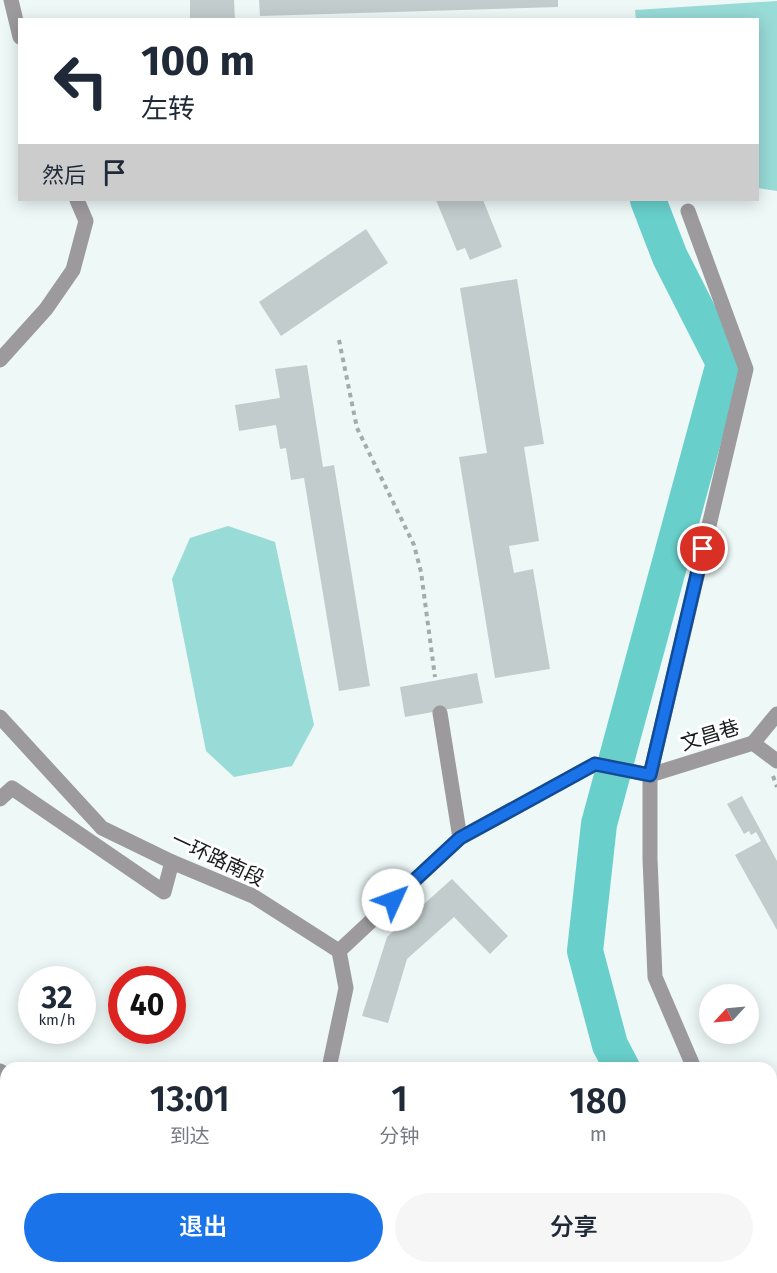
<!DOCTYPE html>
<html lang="zh">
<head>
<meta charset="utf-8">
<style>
  body { margin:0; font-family:"Fira Sans","Noto Sans SC",sans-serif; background:#f6f6f7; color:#1f2937; height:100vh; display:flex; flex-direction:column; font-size:22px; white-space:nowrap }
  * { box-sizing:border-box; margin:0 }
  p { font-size:20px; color:#747a83 }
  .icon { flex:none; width:33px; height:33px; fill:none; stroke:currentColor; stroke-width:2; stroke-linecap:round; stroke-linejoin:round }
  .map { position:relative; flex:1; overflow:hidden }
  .details { position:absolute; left:0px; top:1062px; width:777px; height:212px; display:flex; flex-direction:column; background:#fff; border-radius:18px 18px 0 0; box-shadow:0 3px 15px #0003 }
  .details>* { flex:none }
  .hud { position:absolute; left:18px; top:18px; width:741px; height:183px; border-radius:0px; box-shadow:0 3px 15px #0003; background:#fff; color:#1f2937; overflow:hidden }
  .needle { width:39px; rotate:244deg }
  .buttons { position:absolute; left:699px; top:984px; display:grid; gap:12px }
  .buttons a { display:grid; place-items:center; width:60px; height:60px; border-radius:50%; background:#fff; box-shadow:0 3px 15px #0003; font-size:30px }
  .speed { position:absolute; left:18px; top:966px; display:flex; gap:12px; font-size:30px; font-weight:700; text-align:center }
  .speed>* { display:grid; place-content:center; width:78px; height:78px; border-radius:50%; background:#fff; box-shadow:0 3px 15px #0003; line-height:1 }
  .speed small { font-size:15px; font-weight:400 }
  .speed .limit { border:9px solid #d22; background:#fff; color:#111 }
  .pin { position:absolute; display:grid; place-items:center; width:51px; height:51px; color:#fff; margin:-26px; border:3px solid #fff; border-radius:50%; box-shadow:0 2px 6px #0007 }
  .me { position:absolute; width:66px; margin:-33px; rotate:47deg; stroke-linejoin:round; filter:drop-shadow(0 0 4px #0008) }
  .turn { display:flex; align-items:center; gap:21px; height:126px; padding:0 24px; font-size:27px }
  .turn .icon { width:78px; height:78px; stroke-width:2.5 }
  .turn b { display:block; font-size:42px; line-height:51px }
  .then { display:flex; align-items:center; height:57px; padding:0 24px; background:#0003; gap:12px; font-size:22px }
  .eta { display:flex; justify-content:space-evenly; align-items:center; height:102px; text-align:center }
  .eta b { font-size:36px; font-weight:600; line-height:42px }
  .primary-button { display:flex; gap:12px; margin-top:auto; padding:12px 24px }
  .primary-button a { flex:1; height:69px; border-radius:36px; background:#1a73e8; color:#fff; font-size:24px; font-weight:600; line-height:69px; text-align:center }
  .primary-button a+a { background:#f6f6f7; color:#1f2937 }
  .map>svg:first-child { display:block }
  .green { fill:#98dbd7 }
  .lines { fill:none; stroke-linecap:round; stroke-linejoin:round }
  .river { stroke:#68cfcb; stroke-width:36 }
  .building { fill:#c2cccc }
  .path { stroke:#a3acab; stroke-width:4; stroke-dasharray:4.5 4.5; stroke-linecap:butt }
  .minor { stroke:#9c9a9d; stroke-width:15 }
  .route-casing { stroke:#114b97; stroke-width:15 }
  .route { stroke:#1a73e8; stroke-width:10 }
  .labels { text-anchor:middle; stroke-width:6; stroke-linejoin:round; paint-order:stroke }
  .street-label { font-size:20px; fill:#171b1b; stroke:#fff }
</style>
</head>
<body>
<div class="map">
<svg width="777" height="1273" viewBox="0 0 777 1273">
  <rect width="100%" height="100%" fill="#edf8f7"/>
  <g class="green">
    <path d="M777 1V191L758 188V20L636 19 635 10Z"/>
    <path d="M228 526 275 542 314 725 292 766 234 777 206 751 172 579 190 538Z"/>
  </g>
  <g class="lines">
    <g class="river">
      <path d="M622 1068 610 1045 585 951 599 824 724 363 670 257 648 200"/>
      <path d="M771 1169 777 1171"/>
    </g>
  </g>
  <g class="building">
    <path d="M190 0H234L235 20H190Z"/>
    <path d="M259 0H558V7L260 16Z"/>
    <path d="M436 200H483L502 247 470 260 465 248 457 251Z"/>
    <path d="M366 229 388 263 281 336 259 302Z"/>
    <path d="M517 279 544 444 524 447 539 541 509 546 514 573 533 569 550 669 495 678 459 457 487 453 460 288Z"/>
    <path d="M307 365 323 467 334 465 370 686 339 691 304 478 291 480 286 448 280 449 276 425 239 431 235 405 280 398 275 369Z"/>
    <path d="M477 673 483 703 405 717 400 687Z"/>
    <path d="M742 796 777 861V930L735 855 761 841 756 832 751 835 749 831 744 834 727 804Z"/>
    <path d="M452 879 508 936 490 954 454 917 407 959 388 1023 362 1016 387 937Z"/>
  </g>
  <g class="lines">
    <g class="path">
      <path d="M339 340 357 428 414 545 421 572 435 677"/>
      <path d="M773 776 777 787"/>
    </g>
    <g class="minor">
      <path d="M11 0 20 37"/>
      <path d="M688 211 746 369 650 775V859L655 977 694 1068"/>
      <path d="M0 360 46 309 73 270 86 221 77 200"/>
      <path d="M440 713 460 838"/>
      <path d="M0 717 102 828 172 862 253 896 339 951 346 988 329 1068"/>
      <path d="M753 743 777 714"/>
      <path d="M0 799 12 788 164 892 172 862"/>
      <path d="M339 951 460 838 595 764 650 775 753 743 777 761"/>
      <path d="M0 1071 6 1075"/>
      <path d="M339 1268 347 1273"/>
      <path d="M161 1273 165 1268"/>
    </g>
  </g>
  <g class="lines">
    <g class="route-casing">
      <path id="route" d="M393 900 460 838 595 764 650 775 703 549"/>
    </g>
    <use href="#route" class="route"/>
  </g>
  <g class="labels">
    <g class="street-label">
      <text transform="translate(710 735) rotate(-17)" y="7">文昌巷</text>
      <text transform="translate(218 859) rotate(25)" y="7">一环路南段</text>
    </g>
  </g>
</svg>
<div class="buttons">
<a><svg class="needle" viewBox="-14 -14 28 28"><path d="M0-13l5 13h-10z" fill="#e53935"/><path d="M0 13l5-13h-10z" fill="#747a83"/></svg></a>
</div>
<div class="speed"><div>32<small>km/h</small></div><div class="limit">40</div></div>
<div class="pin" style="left:703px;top:549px;background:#d93025"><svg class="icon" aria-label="arrive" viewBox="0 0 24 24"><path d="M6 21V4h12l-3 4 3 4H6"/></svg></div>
<svg class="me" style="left:393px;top:900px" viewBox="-20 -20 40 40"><circle r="19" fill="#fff"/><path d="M0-13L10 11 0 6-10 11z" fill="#1a73e8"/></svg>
<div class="hud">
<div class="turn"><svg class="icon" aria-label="left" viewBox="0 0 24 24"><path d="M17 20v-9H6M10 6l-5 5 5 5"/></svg><div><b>100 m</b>左转</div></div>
<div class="then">然后<svg class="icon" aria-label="arrive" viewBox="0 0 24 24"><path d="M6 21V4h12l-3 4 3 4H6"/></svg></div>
</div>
<section class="details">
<div class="eta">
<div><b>13:01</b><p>到达</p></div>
<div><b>1</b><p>分钟</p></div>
<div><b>180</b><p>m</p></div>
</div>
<div class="primary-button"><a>退出</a><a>分享</a></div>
</section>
</div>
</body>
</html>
